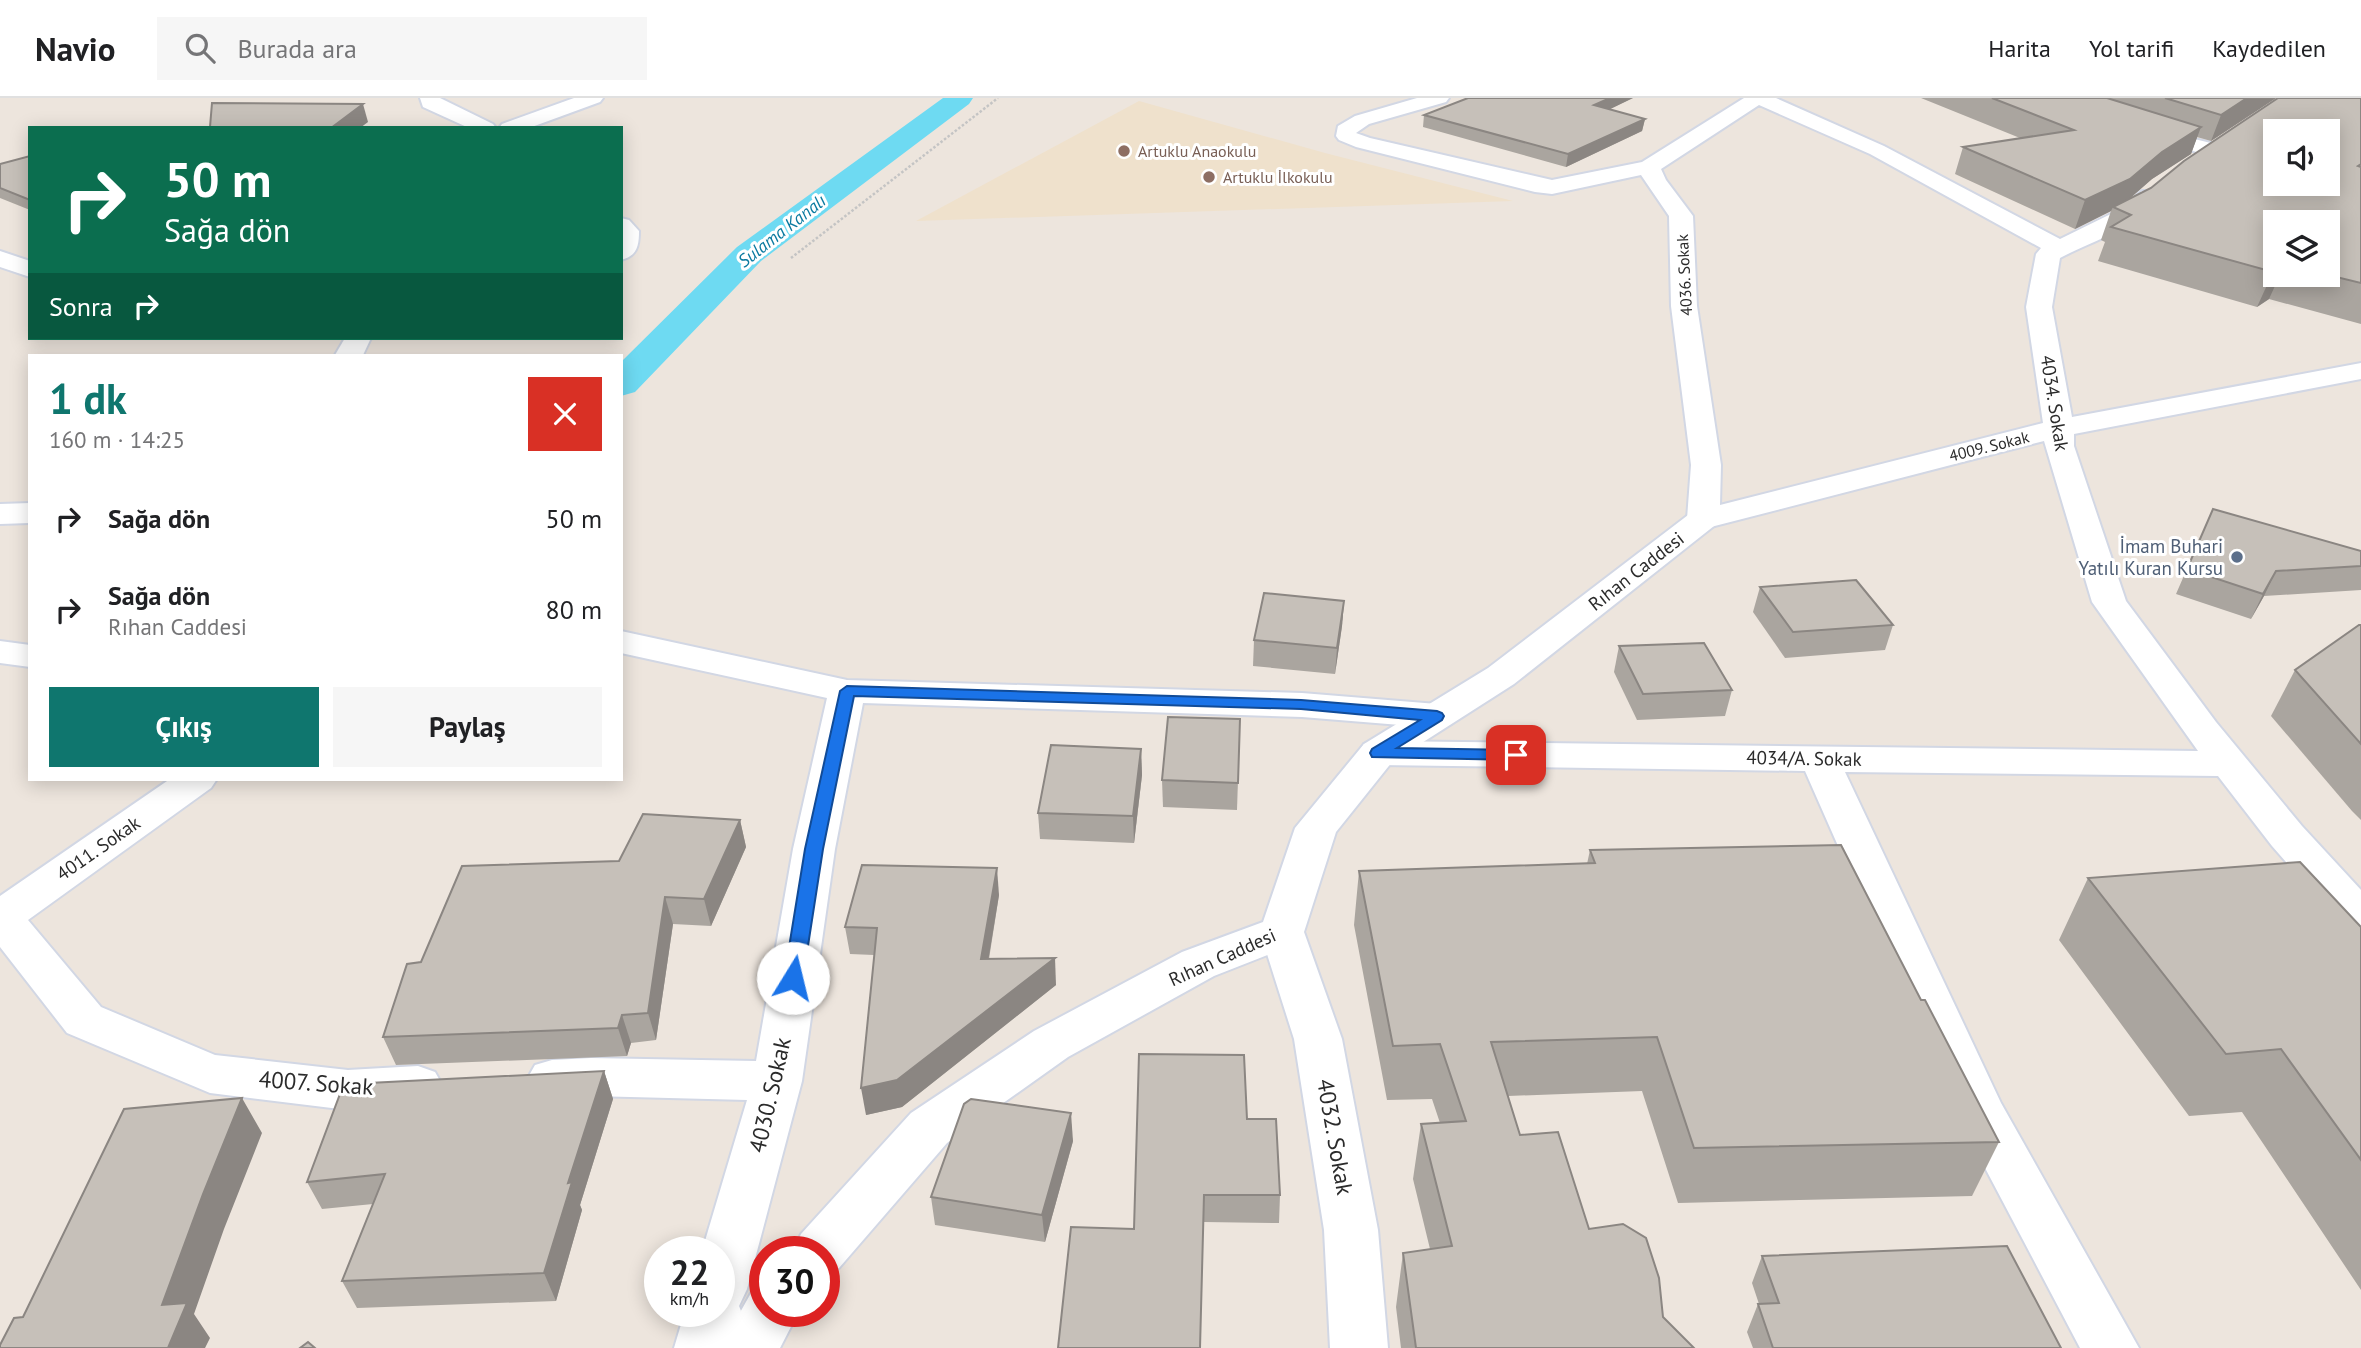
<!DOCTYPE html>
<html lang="tr">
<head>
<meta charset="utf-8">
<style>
  body { margin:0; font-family:"PT Sans",sans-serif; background:#f6f6f6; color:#202124; height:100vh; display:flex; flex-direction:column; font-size:26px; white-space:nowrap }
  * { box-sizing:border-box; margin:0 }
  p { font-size:23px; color:#757577 }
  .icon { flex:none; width:38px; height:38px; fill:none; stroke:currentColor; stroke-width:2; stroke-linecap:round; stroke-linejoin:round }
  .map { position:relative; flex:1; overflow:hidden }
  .drawer { position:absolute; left:28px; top:256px; width:595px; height:427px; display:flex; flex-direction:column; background:#fff; border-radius:0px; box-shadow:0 4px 18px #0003 }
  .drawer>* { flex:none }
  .guide { position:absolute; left:28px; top:28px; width:595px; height:214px; border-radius:0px; box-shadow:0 4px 18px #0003; background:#0b6e4f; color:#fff; overflow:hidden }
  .controls { position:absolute; left:2263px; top:21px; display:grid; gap:14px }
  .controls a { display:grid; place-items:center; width:77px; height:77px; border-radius:0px; background:#fff; box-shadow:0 4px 18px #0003; font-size:35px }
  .speed { position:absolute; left:644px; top:1138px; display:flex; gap:14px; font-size:35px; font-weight:700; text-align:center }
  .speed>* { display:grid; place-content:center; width:91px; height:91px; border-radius:50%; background:#fff; box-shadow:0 4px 18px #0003; line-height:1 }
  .speed small { font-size:18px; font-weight:400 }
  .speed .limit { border:10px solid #d22; background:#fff; color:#111 }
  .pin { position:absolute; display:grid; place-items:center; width:60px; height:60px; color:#fff; margin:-30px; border-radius:14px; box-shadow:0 4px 10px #0006 }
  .me { position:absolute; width:77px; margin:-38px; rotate:9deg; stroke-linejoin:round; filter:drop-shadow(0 0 5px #0008) }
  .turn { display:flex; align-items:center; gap:24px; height:147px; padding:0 21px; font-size:32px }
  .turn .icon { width:91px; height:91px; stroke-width:2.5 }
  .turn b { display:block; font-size:49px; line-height:60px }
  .then { display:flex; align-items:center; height:66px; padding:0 21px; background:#0003; gap:14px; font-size:26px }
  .round { display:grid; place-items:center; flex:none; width:74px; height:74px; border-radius:0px; background:#f6f6f6 }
  .head { display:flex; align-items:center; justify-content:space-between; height:119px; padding:0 21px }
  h1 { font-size:42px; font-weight:600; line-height:52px; color:#0f766e }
  .primary-button { display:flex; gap:14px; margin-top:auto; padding:14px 21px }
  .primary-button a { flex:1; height:80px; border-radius:0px; background:#0f766e; color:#fff; font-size:28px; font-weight:600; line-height:80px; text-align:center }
  .primary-button a+a { background:#f6f6f6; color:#202124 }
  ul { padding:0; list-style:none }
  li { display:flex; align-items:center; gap:21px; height:91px; padding:0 21px }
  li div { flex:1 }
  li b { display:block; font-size:26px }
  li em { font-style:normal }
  header { display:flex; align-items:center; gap:42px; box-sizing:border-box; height:98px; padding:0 35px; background:#fff; border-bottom:2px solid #e0e0e0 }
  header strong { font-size:33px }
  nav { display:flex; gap:38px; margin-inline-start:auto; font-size:24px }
  .search { width:490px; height:63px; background:#f6f6f6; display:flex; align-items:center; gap:18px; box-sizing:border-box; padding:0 24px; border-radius:0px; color:#757577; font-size:26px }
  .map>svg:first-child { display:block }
  .education { fill:#efe1cc }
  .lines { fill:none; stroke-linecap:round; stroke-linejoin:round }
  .canal { fill:#6edaf2; fill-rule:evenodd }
  .street-casing { stroke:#d2d7e4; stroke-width:4 }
  .secondary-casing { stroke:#d2d7e4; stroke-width:4 }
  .path { stroke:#c4c4c4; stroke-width:2.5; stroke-dasharray:2.5 2; stroke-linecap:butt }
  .street { fill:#fff; fill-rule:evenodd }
  .secondary { fill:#fff; fill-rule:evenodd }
  .wall { fill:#aaa59f; fill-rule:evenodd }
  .shaded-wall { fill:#8b8682 }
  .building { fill:#c6c0b9; stroke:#8b8682; stroke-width:2; fill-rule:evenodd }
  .route { fill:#1a73e8; stroke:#114b97; stroke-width:2 }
  .education-dot { fill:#8d6e63; stroke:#fff; stroke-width:2.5 }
  .service-dot { fill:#5c6f8a; stroke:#fff; stroke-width:2.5 }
  .labels { text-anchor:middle; stroke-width:6; stroke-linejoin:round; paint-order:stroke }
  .far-education-label { font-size:16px; fill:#785e54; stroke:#fff; text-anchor:start }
  .far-street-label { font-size:16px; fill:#2b2b2b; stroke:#fff }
  .far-water-label { font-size:18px; font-style:italic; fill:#0a7aa0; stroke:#fff }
  .street-label { font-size:19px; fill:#2b2b2b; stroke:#fff }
  .service-label { font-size:19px; fill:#4e5e75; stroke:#fff; text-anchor:end }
  .near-street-label { font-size:23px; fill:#2b2b2b; stroke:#fff }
</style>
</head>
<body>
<header>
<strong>Navio</strong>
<div class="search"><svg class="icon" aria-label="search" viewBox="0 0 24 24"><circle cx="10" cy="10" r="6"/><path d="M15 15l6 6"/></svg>Burada ara</div>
<nav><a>Harita</a><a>Yol tarifi</a><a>Kaydedilen</a></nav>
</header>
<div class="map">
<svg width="2361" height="1250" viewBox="0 0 2361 1250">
  <rect width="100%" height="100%" fill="#ede5dd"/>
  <path class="education" d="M1139 3 1325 55 1513 103 916 123Z"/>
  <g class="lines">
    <path class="canal" d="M943 0H973L969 6 761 163 635 294 621 298V264L737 149Z"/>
    <g class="street-casing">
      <g id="street">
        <path d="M420 0H440L493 26 496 30H469L423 9Z"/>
        <path d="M574 0H603L600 4 529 30H499L502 26Z"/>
        <path d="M1417 0H1449L1446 4 1369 26 1356 35 1370 40 1552 82 1642 64 1744 0H1776L1884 48 2060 141 2121 111 2142 93H2158L2161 98C2140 129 2092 143 2060 160L2052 209 2072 319 2361 265V281L2074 336V348L2126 503 2216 624 2302 728 2361 792V836L2345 831 2272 748 2218 678 1845 674 2001 1005 2139 1250H2080L1955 1013 1805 673 1378 667 1364 664 1358 655 1364 646 1378 643 2198 653 2092 504 2044 343 1703 431 1692 428 1687 421 1691 367 1671 208 1669 118 1641 77 1552 96 1535 94 1356 49 1339 42 1336 38 1338 28 1355 18ZM1759 7 1870 56 2041 150 2036 156 2026 209 2043 325 1720 407 1721 367 1697 208 1693 118 1666 82 1661 71Z"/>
        <path d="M2037 0H2066L2170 35 2223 48 2226 53 2223 58 2215 59 2156 43 2040 4Z"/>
        <path d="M621 120 629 122 639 133C639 148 637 158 621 162Z"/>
        <path d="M0 153 30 163V179L0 169Z"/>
        <path d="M345 240H371L363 257H335Z"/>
        <path d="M30 405V425L0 426V406Z"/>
        <path d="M621 533 847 582 1302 595 1437 606 1451 610 1456 618 1451 626 1437 630 1302 619 863 605 835 751 802 983 747 1191 739 1208 741 1213 732 1250H674L685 1213H719V1153H702L747 1002 591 998 552 1000 535 995 527 981 535 967 552 962 591 960 756 963 793 751 827 600 621 555Z"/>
        <path d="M0 543 30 547V569L0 565Z"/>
        <path d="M170 681H217L211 690 28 822 101 909 215 957 348 972 418 968 435 974 443 988 435 1002 418 1008 348 1012 210 995 67 935 0 849V798Z"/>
        <path d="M1282 818 1298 823 1304 834 1342 941 1378 1132 1388 1250H1330L1324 1132 1294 941 1260 834 1266 823Z"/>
      </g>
    </g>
    <g class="secondary-casing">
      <g id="secondary">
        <path d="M1703 411 1714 414 1719 421 1714 428 1514 586 1392 664 1336 734 1304 834 1298 845 1214 878 1068 959 947 1045 839 1170 824 1175V1153H793L801 1136 911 1015 1034 933 1182 854 1263 824 1295 730 1364 646 1488 570 1692 414Z"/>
        <path d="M765 1190V1213H799L780 1250H720L751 1195Z"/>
      </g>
    </g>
    <path class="path" d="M791 160 998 0"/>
    <use href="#street" class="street"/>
    <use href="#secondary" class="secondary"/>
  </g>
  <g class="wall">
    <path d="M1633 0 1609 11 1645 21 1642 33 1566 69 1423 29 1424 17Z"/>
    <path d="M1921 0H2276L2211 43 2197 39 2191 56 2152 81 2129 101 2361 0V226L2269 201 2257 209 2098 163 2105 144 2101 142 2111 113 2075 131 1955 76 1963 49 2020 40ZM2275 124 2328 177H2275Z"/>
    <path d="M30 58V112L0 100V66Z"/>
    <path d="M2213 411 2361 453V492L2264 498 2251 521 2176 496Z"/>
    <path d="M1760 489 1893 527 1885 552 1785 560 1753 514Z"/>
    <path d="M1344 503 1342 528 1335 576 1253 568 1254 542Z"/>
    <path d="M2361 527V722L2352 713 2271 618 2295 572Z"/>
    <path d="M1619 548 1732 592 1725 618 1637 622 1614 574Z"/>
    <path d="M1240 621 1237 712 1163 709 1162 682Z"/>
    <path d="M1141 651 1142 677 1134 745 1040 741 1038 715Z"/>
    <path d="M740 722 746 749 711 828 673 826 656 942 631 945 627 958 396 967 383 939 421 864 619 763Z"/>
    <path d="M1590 752 1921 902 1999 1044 1972 1098 1678 1105 1642 993 1508 998 1520 1037 1589 1131 1663 1219 1694 1250H1401L1396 1209 1403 1155 1430 1151 1413 1081 1421 1026 1440 1025 1432 1001 1387 1002 1354 827 1359 773 1587 766Z"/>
    <path d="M2088 780 2361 829V1192L2242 1014 2189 1018 2059 842Z"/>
    <path d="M999 797 989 861 1056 887 902 1009 866 1017 874 857 850 856 845 829Z"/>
    <path d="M604 973 613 1001 580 1107 582 1112 556 1203 357 1210 342 1183 373 1106 322 1111 307 1084Z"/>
    <path d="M1247 1021 1280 1097 1279 1125 1204 1124 1134 1131Z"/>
    <path d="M1073 1043 1045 1144 935 1127 931 1099Z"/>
    <path d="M1762 1158 2061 1250H1753L1747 1234 1758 1206H1759L1752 1185Z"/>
  </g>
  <g class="shaded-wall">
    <path d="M1610 0H1633L1592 20 1594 7Z"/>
    <path d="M2247 0H2276L2211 43 2221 17Z"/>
    <path d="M363 6 368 24 360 30H331Z"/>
    <path d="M1645 21 1642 33 1566 69 1568 56Z"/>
    <path d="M2201 29 2191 56 2152 81 2120 109H2113L2111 113 2075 131 2085 102Z"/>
    <path d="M2275 172V177H2280L2269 201 2257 209 2273 174Z"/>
    <path d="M2276 473 2264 498 2251 521 2263 496Z"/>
    <path d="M1344 503 1342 528 1335 576 1337 550Z"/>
    <path d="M1141 651 1142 677 1134 745 1133 718Z"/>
    <path d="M740 722 746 749 711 828 704 801Z"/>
    <path d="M997 770 999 797 984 888 981 861Z"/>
    <path d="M665 799 673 826 656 942 648 915Z"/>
    <path d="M1055 860 1056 887 902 1009 866 1017 861 990Z"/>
    <path d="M622 917 631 945 627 958 618 930Z"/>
    <path d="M604 973 613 1001 580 1107 582 1112 556 1203 544 1175 568 1085Z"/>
    <path d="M242 1000 262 1035 224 1131 194 1216 210 1240 205 1250H168L162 1207 203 1096Z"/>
    <path d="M1071 1015 1073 1043 1045 1144 1042 1117Z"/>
  </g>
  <g class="building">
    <path d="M1468 0H1610L1594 7 1645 21 1568 56 1424 17Z"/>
    <path d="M1992 0H2107L2201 29 2162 54 2130 81 2085 102 1963 49 2074 32Z"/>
    <path d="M2165 0H2247L2221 17Z"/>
    <path d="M2278 0H2361V66L2358 68 2361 69V185L2328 177V124H2275V172L2273 174 2111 129 2131 117 2113 109 2151 90 2184 63ZM2275 33H2328V86H2275Z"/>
    <path d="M212 5 363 6 331 30H216L210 29Z"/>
    <path d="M30 58V102L0 90V66Z"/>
    <path d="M2213 411 2361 453V468L2276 473 2263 496 2187 471Z"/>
    <path d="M1856 482 1893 527 1793 534 1760 489Z"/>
    <path d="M1264 495 1344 503 1337 550 1254 542Z"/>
    <path d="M2359 527H2361V646L2295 572Z"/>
    <path d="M1704 545 1732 592 1643 596 1619 548Z"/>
    <path d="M1168 619 1240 621 1238 685 1162 682Z"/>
    <path d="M1051 647 1141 651 1133 718 1038 715Z"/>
    <path d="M643 716 740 722 704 801 665 799 648 915 622 917 618 930 383 939 407 866 421 864 462 768 619 763Z"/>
    <path d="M1841 747 1921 902H1925L1999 1044 1694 1050 1657 939 1491 944 1520 1037 1558 1034 1589 1131 1623 1126 1646 1140 1659 1180 1663 1219 1694 1250H1416L1403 1155 1452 1148 1421 1026 1466 1023 1440 946 1393 948 1359 773 1595 765 1590 752Z"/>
    <path d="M2300 764 2361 829V1062L2281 951 2226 956 2088 780Z"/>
    <path d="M862 767 997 770 981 861 1055 860 897 982 861 990 877 830 845 829Z"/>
    <path d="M1139 956 1244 957 1247 1021H1276L1280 1097H1204L1200 1250H1058L1071 1129 1134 1131Z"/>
    <path d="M604 973 568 1085 572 1084 544 1175 342 1183 385 1076 307 1084 340 996 366 994 369 985Z"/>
    <path d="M242 1000 203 1096 162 1207 187 1205 168 1250H0V1247L14 1220 23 1219 124 1011Z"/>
    <path d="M971 1001 1071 1015 1042 1117 931 1099 964 1006Z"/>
    <path d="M2007 1148 2061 1250H1773L1758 1206 1779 1205 1762 1158Z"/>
    <path d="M308 1244 315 1250H300Z"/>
  </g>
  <path class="route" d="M847 588 1301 602 1437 613 1442 615 1444 618 1442 622 1397 650 1516 652 1524 657 1516 662 1372 659 1370 655 1372 651 1420 622 1301 611 854 598 823 751 803 880 800 885H787L784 880 805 751 840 593Z"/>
  <g class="education-dot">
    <circle cx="1124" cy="53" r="7"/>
    <circle cx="1209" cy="79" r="7"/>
  </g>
  <circle class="service-dot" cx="2237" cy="459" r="7"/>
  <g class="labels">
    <g class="far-education-label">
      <text x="1138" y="59">Artuklu Anaokulu</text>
      <text x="1223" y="85">Artuklu İlkokulu</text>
    </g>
    <g class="far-street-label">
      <text transform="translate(1684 177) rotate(-93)" y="6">4036. Sokak</text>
      <text transform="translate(1989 348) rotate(-14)" y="6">4009. Sokak</text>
    </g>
    <g class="far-water-label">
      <text transform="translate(782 133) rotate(-38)" y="6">Sulama Kanalı</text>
    </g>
    <g class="street-label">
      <text transform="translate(2055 305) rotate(81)" y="7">4034. Sokak</text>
      <text transform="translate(1636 473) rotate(-38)" y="7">Rıhan Caddesi</text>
      <text transform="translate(1804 660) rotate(1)" y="7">4034/A. Sokak</text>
      <text transform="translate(98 750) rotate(-35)" y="7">4011. Sokak</text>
      <text transform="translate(1222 859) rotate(-24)" y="7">Rıhan Caddesi</text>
    </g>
    <g class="service-label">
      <text x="2223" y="455">İmam Buhari<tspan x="2223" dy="22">Yatılı Kuran Kursu</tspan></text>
    </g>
    <g class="near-street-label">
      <text transform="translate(316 985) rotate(4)" y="8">4007. Sokak</text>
      <text transform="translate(770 997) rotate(-77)" y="8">4030. Sokak</text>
      <text transform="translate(1335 1039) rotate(80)" y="8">4032. Sokak</text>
    </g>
  </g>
</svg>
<div class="controls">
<a><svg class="icon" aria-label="sound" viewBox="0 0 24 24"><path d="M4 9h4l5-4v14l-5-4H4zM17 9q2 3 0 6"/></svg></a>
<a><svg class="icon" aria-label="layers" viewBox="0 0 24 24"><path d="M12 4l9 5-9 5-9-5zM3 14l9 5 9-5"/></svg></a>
</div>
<div class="speed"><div>22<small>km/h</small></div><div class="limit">30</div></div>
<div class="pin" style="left:1516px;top:657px;background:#d93025"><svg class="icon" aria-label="arrive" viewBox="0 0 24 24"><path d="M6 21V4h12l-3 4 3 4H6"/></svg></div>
<svg class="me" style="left:793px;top:880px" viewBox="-20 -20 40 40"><circle r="19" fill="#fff"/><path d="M0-13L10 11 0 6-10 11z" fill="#1a73e8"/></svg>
<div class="guide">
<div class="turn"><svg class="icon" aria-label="right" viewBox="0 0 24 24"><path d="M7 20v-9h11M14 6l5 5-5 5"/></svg><div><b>50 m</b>Sağa dön</div></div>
<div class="then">Sonra<svg class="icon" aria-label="right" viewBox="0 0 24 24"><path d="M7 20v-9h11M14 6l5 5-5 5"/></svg></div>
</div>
<section class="drawer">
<div class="head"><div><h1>1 dk</h1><p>160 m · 14:25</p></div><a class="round" style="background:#d93025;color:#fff"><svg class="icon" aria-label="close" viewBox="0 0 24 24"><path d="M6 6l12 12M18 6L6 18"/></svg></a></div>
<ul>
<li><svg class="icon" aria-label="right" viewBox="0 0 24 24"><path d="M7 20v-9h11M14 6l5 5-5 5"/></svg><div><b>Sağa dön</b></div><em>50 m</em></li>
<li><svg class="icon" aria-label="right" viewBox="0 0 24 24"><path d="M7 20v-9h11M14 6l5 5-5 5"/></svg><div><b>Sağa dön</b><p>Rıhan Caddesi</p></div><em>80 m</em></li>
</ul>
<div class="primary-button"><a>Çıkış</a><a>Paylaş</a></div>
</section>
</div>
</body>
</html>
